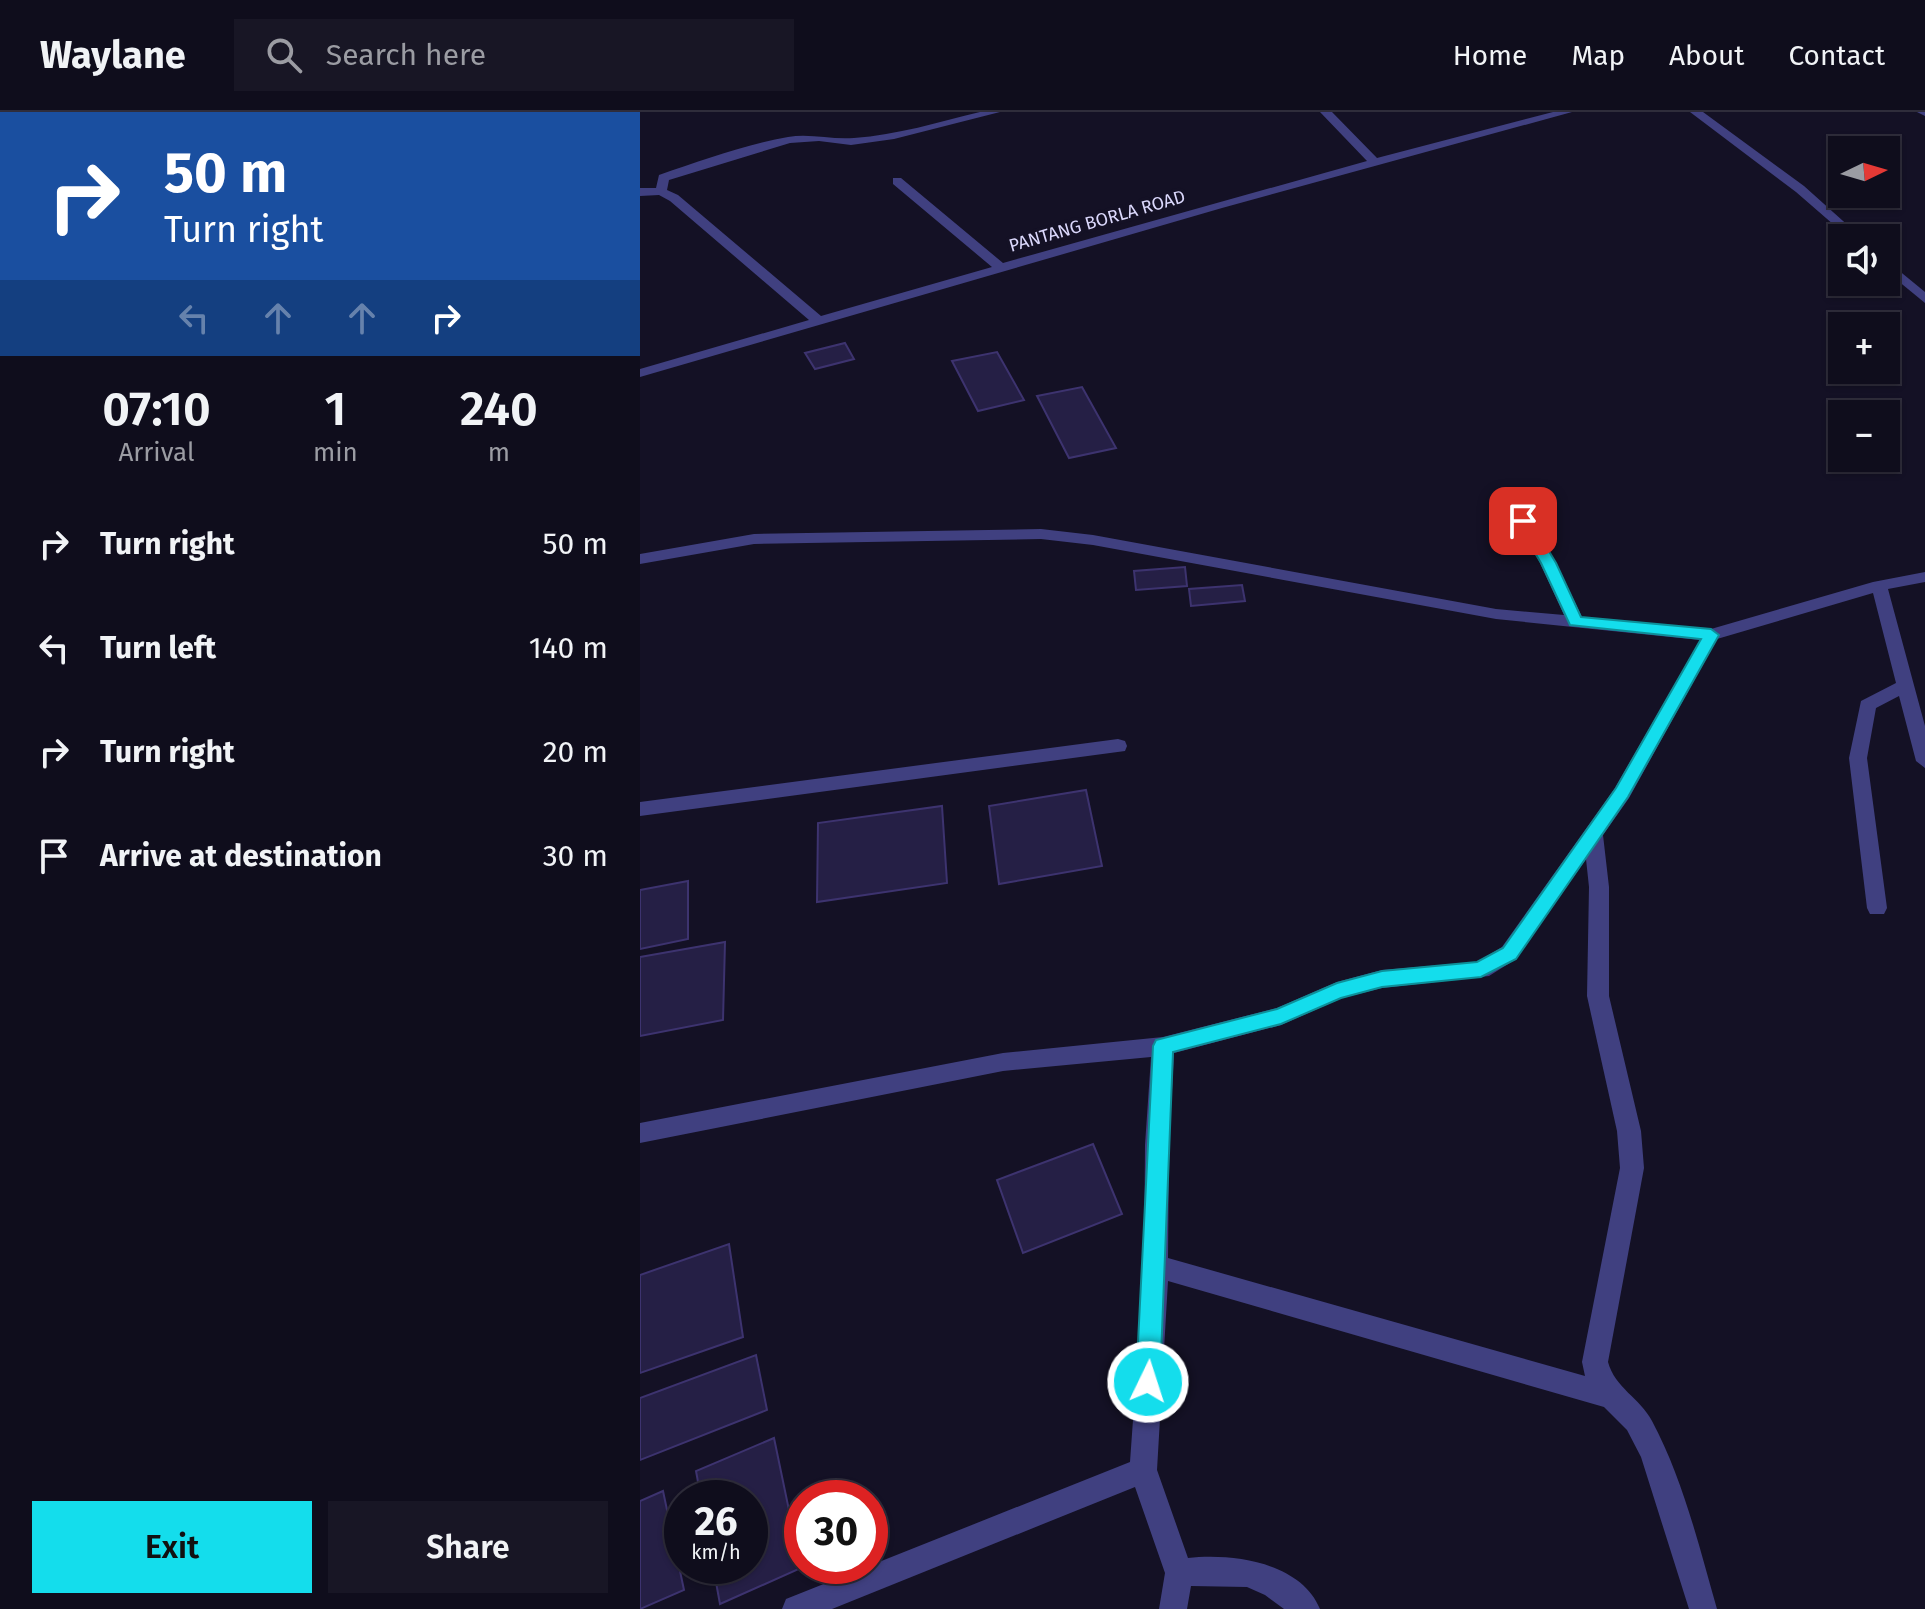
<!DOCTYPE html>
<html lang="en">
<head>
<meta charset="utf-8">
<style>
  body { margin:0; font-family:"Fira Sans",sans-serif; background:#181625; color:#f1f3f6; height:100vh; display:flex; flex-direction:column; font-size:30px; white-space:nowrap }
  * { box-sizing:border-box; margin:0 }
  p { font-size:26px; color:#9b9ca3 }
  .icon { flex:none; width:44px; height:44px; fill:none; stroke:currentColor; stroke-width:2; stroke-linecap:round; stroke-linejoin:round }
  .map { position:relative; flex:1; overflow:hidden }
  .sheet { display:flex; flex-direction:column; background:#0f0d1c; width:640px }
  .sheet>* { flex:none }
  .hud { background:#1a4fa0; color:#fff; overflow:hidden }
  .needle { width:52px; rotate:85deg }
  .fabs { position:absolute; left:1188px; top:24px; display:grid; gap:16px }
  .fabs a { display:grid; place-items:center; width:72px; height:72px; border-radius:0px; background:#0f0d1c; box-shadow:0 2px 6px #0004,0 0 0 2px #2f2d3b; font-size:40px }
  .speed { position:absolute; left:24px; top:1368px; display:flex; gap:16px; font-size:40px; font-weight:700; text-align:center }
  .speed>* { display:grid; place-content:center; width:104px; height:104px; border-radius:50%; background:#0f0d1c; box-shadow:0 2px 6px #0004,0 0 0 2px #2f2d3b; line-height:1 }
  .speed small { font-size:20px; font-weight:400 }
  .speed .limit { border:12px solid #d22; background:#fff; color:#111 }
  .pin { position:absolute; display:grid; place-items:center; width:68px; height:68px; color:#fff; margin:-34px; border-radius:16px; box-shadow:0 4px 12px #0006 }
  .me { position:absolute; width:88px; margin:-44px; rotate:4deg; stroke-linejoin:round; filter:drop-shadow(0 0 6px #0008) }
  .turn { display:flex; align-items:center; gap:28px; height:168px; padding:0 32px; font-size:36px }
  .turn .icon { width:104px; height:104px; stroke-width:2.5 }
  .turn b { display:block; font-size:56px; line-height:68px }
  .lanes { display:flex; align-items:center; height:76px; padding:0 32px; background:#0003; justify-content:center; gap:40px; direction:ltr }
  .lanes .off { opacity:.35 }
  .eta { display:flex; justify-content:space-evenly; align-items:center; height:136px; text-align:center }
  .eta b { font-size:48px; font-weight:600; line-height:56px }
  .primary-button { display:flex; gap:16px; margin-top:auto; padding:16px 32px }
  .primary-button a { flex:1; height:92px; border-radius:0px; background:#14ddec; color:#111; font-size:32px; font-weight:600; line-height:92px; text-align:center }
  .primary-button a+a { background:#181625; color:#f1f3f6 }
  ul { padding:0; list-style:none }
  li { display:flex; align-items:center; gap:24px; height:104px; padding:0 32px }
  li div { flex:1 }
  li b { display:block; font-size:30px }
  li em { font-style:normal }
  header { display:flex; align-items:center; gap:48px; box-sizing:border-box; height:112px; padding:0 40px; background:#0f0d1c; border-bottom:2px solid #2f2d3b }
  header strong { font-size:38px }
  nav { display:flex; gap:44px; margin-inline-start:auto; font-size:28px }
  .search { width:560px; height:72px; background:#181625; display:flex; align-items:center; gap:20px; box-sizing:border-box; padding:0 28px; border-radius:0px; color:#9b9ca3; font-size:30px }
  main { display:flex; flex:1; min-height:0 }
  .map>svg:first-child { display:block }
  .building { fill:#251f45; stroke:#3d336f; stroke-width:2 }
  .lines { fill:none; stroke-linecap:round; stroke-linejoin:round }
  .minor { fill:#404080; fill-rule:evenodd }
  .route { fill:#14ddec; stroke:#0d9099; stroke-width:2 }
  .labels { text-anchor:middle; stroke-width:7; stroke-linejoin:round; paint-order:stroke }
  .far-street-label { font-size:18px; fill:#dbd8fc; stroke:#141125 }
</style>
</head>
<body>
<header>
<strong>Waylane</strong>
<div class="search"><svg class="icon" aria-label="search" viewBox="0 0 24 24"><circle cx="10" cy="10" r="6"/><path d="M15 15l6 6"/></svg>Search here</div>
<nav><a>Home</a><a>Map</a><a>About</a><a>Contact</a></nav>
</header>
<main>
<section class="sheet">
<div class="hud">
<div class="turn"><svg class="icon" aria-label="right" viewBox="0 0 24 24"><path d="M7 20v-9h11M14 6l5 5-5 5"/></svg><div><b>50 m</b>Turn right</div></div>
<div class="lanes"><svg class="icon off" aria-label="left" viewBox="0 0 24 24"><path d="M17 20v-9H6M10 6l-5 5 5 5"/></svg><svg class="icon off" aria-label="ahead" viewBox="0 0 24 24"><path d="M12 20V5M6 11l6-6 6 6"/></svg><svg class="icon off" aria-label="ahead" viewBox="0 0 24 24"><path d="M12 20V5M6 11l6-6 6 6"/></svg><svg class="icon" aria-label="right" viewBox="0 0 24 24"><path d="M7 20v-9h11M14 6l5 5-5 5"/></svg></div>
</div>
<div class="eta">
<div><b>07:10</b><p>Arrival</p></div>
<div><b>1</b><p>min</p></div>
<div><b>240</b><p>m</p></div>
</div>
<ul>
<li><svg class="icon" aria-label="right" viewBox="0 0 24 24"><path d="M7 20v-9h11M14 6l5 5-5 5"/></svg><div><b>Turn right</b></div><em>50 m</em></li>
<li><svg class="icon" aria-label="left" viewBox="0 0 24 24"><path d="M17 20v-9H6M10 6l-5 5 5 5"/></svg><div><b>Turn left</b></div><em>140 m</em></li>
<li><svg class="icon" aria-label="right" viewBox="0 0 24 24"><path d="M7 20v-9h11M14 6l5 5-5 5"/></svg><div><b>Turn right</b></div><em>20 m</em></li>
<li><svg class="icon" aria-label="arrive" viewBox="0 0 24 24"><path d="M6 21V4h12l-3 4 3 4H6"/></svg><div><b>Arrive at destination</b></div><em>30 m</em></li>
</ul>
<div class="primary-button"><a>Exit</a><a>Share</a></div>
</section>
<div class="map">
<svg width="1285" height="1497" viewBox="0 0 1285 1497">
  <rect width="100%" height="100%" fill="#141125"/>
  <g class="building">
    <path d="M205 231 214 247 175 257 165 241Z"/>
    <path d="M357 240 384 288 338 299 312 249Z"/>
    <path d="M442 275 476 336 429 346 397 284Z"/>
    <path d="M545 455 547 474 496 478 494 459Z"/>
    <path d="M602 473 605 489 551 494 549 477Z"/>
    <path d="M446 678 462 754 359 772 349 694Z"/>
    <path d="M302 694 307 771 177 790 178 711Z"/>
    <path d="M48 769V827L0 837V778Z"/>
    <path d="M85 830 83 908 0 924V845Z"/>
    <path d="M453 1032 482 1102 383 1141 357 1068Z"/>
    <path d="M89 1132 103 1225 0 1261V1163Z"/>
    <path d="M116 1243 127 1298 0 1348V1286Z"/>
    <path d="M134 1326 161 1456 80 1492 73 1454H110V1386H61L56 1359Z"/>
    <path d="M23 1379 44 1478 0 1497V1389Z"/>
  </g>
  <g class="lines">
    <g class="minor">
      <path d="M340 0H360L254 27 211 33 179 29 150 31 29 68 27 78 38 83 181 204 352 155 253 72V66H261L363 151 727 49 680 0H692L737 46 913 0H932L582 96 0 265V257L169 208 30 89 19 83 0 84V76H16L19 63C60 49 104 33 148 25 170 21 192 28 214 26 257 23 299 10 340 0Z"/>
      <path d="M1050 0H1063L1164 74 1222 126H1209L1156 80Z"/>
      <path d="M1277 0H1285V4Z"/>
      <path d="M1246 148 1285 180V191L1246 159Z"/>
      <path d="M871 382 879 387 916 451 942 505 1071 517 1233 470 1285 460V470L1248 477 1285 614V656L1276 649 1259 584 1236 596 1227 646 1247 796 1244 802H1230L1227 796 1209 646 1221 589 1256 571 1233 481 1077 527 989 686 963 723 969 775V884L1001 1019 1004 1056 968 1250C975 1276 1000 1286 1012 1309 1043 1367 1059 1434 1077 1497H1049L1001 1345 987 1318 964 1295 528 1169 517 1358 548 1446C592 1441 661 1450 680 1497H644L625 1483 607 1475 551 1474 547 1497H519L525 1461 495 1375 192 1497H142L146 1487 490 1350 504 1154 505 1033 511 945 363 959 0 1031V1011L363 941 523 925 637 896 697 870 742 858 837 850 862 835 975 676 1060 528 856 507 453 433 401 427 114 432 0 452V442L114 422 401 417 453 423 856 497 924 503 900 451 863 387ZM946 747 949 775 947 884 977 1019 980 1056 942 1250 945 1264 528 1146 529 1033 534 941 641 913 702 886 742 876 849 864 876 847Z"/>
      <path d="M478 627 485 629 487 634 485 639 0 704V690Z"/>
    </g>
  </g>
  <path class="route" d="M883 404 889 406 916 451 941 505 1071 517 1079 523 988 685 876 847 841 865 742 875 701 886 641 912 533 940 520 1270 517 1279 508 1282 500 1279 496 1270 513 934 516 928 637 897 697 871 742 859 837 850 863 836 976 676 1061 527 930 513 901 451 876 409Z"/>
  <g class="labels">
    <g class="far-street-label">
      <text transform="translate(457 109) rotate(-16)" y="6">PANTANG BORLA ROAD</text>
    </g>
  </g>
</svg>
<div class="fabs">
<a><svg class="needle" viewBox="-14 -14 28 28"><path d="M0-13l5 13h-10z" fill="#e53935"/><path d="M0 13l5-13h-10z" fill="#9b9ca3"/></svg></a>
<a><svg class="icon" aria-label="sound" viewBox="0 0 24 24"><path d="M4 9h4l5-4v14l-5-4H4zM17 9q2 3 0 6"/></svg></a>
<a>+</a>
<a>−</a>
</div>
<div class="speed"><div>26<small>km/h</small></div><div class="limit">30</div></div>
<div class="pin" style="left:883px;top:409px;background:#d93025"><svg class="icon" aria-label="arrive" viewBox="0 0 24 24"><path d="M6 21V4h12l-3 4 3 4H6"/></svg></div>
<svg class="me" style="left:508px;top:1270px" viewBox="-20 -20 40 40"><circle r="17" fill="#14ddec" stroke="#fff" stroke-width="3"/><path d="M0-11L8 9 0 5-8 9z" fill="#fff"/></svg>
</div>
</main>
</body>
</html>
